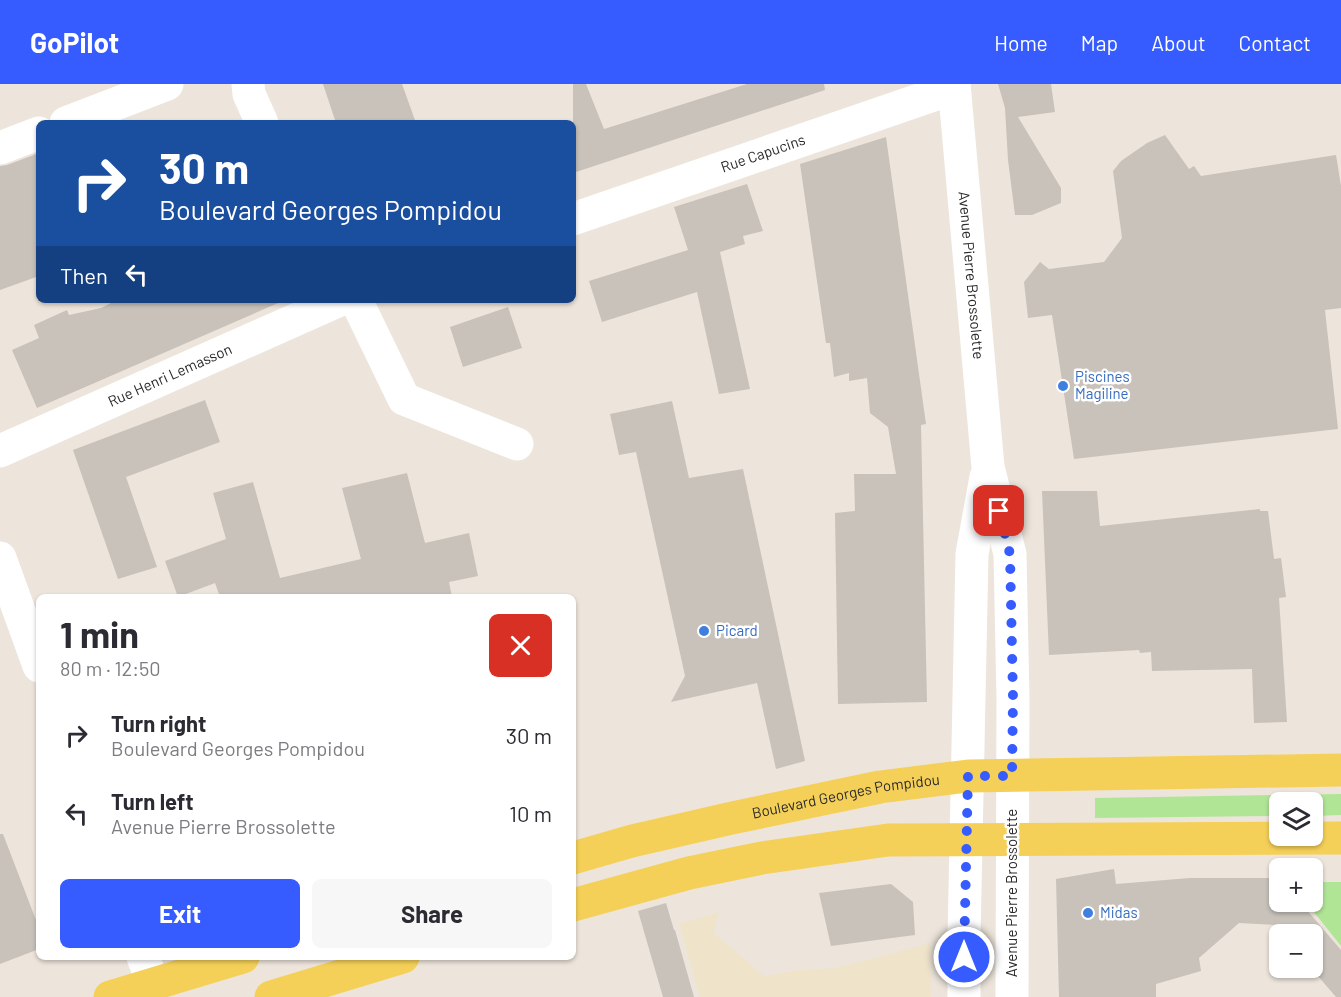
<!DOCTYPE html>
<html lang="en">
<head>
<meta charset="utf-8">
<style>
  body { margin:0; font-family:Barlow,sans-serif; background:#f7f7f7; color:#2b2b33; height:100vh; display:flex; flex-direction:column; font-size:22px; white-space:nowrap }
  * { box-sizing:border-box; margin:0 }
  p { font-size:20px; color:#7c7c81 }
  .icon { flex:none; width:33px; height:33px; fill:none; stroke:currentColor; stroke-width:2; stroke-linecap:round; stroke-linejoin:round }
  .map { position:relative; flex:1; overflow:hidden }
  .side { position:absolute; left:36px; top:510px; width:540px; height:366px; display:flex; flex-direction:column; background:#fff; border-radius:9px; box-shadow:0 2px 4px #0004 }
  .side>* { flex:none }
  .hud { position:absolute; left:36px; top:36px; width:540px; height:183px; border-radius:9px; box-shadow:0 2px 4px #0004; background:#1a4fa0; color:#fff; overflow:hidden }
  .buttons { position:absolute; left:1269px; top:708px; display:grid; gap:12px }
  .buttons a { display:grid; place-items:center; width:54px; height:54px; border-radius:9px; background:#fff; box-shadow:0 2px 4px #0004; font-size:30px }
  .pin { position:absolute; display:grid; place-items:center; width:51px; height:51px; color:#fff; margin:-26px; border-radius:12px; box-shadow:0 3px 9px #0006 }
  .me { position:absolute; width:66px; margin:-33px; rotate:0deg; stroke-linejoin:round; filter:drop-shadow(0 0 4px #0008) }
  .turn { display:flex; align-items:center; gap:21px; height:126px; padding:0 24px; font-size:27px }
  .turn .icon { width:78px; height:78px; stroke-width:2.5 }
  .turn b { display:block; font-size:42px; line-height:51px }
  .then { display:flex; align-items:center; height:57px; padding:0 24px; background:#0003; gap:12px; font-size:22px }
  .round { display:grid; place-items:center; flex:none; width:63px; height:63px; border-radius:9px; background:#f7f7f7 }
  .summary { display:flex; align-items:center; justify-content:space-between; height:102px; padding:0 24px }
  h1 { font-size:36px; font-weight:700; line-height:45px }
  .action { display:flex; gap:12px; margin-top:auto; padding:12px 24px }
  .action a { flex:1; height:69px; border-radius:9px; background:#365cff; color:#fff; font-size:24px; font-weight:700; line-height:69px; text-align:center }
  .action a+a { background:#f7f7f7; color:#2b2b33 }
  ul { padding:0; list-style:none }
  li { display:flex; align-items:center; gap:18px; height:78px; padding:0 24px }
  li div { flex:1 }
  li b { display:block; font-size:22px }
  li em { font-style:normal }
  header { display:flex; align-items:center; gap:36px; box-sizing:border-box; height:84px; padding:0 30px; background:#365cff; color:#fff }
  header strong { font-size:28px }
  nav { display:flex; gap:33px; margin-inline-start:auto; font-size:21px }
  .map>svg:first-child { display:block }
  .education { fill:#efe3ca }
  .green { fill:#b1e596 }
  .building { fill:#c8c2bb }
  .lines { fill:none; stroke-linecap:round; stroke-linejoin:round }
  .minor { stroke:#fff; stroke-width:33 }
  .secondary { stroke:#fff; stroke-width:33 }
  .primary { stroke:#f5d058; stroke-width:33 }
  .route { stroke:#365cff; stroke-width:10; stroke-dasharray:0 18 }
  .shop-dot { fill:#3f7fe0; stroke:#fff; stroke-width:2 }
  .labels { text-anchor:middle; stroke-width:5; stroke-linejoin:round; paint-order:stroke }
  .street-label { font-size:15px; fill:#2a2a2a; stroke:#fff }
  .shop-label { font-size:15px; fill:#366cbe; stroke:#fff; text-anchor:start }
</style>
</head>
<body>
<header>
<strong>GoPilot</strong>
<nav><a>Home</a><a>Map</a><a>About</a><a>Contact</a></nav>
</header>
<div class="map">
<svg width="1341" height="913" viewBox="0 0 1341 913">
  <rect width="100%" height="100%" fill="#ede5db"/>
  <path class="education" d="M719 828 714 849 764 892 801 886 837 884 930 859 931 913H700L679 840Z"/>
  <g class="green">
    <path d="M1341 710V731L1313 732 1312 718H1280L1279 732 1095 734V714Z"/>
    <path d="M1313 798H1341V862L1306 818H1312Z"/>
  </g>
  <g class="building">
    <path d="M323 0H402L416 39H336Z"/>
    <path d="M573 0H586L604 45 747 0H824L825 6 573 89Z"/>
    <path d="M998 0H1051L1055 28 1018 33 1061 104V119L1032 131H1015L1008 76 1005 24Z"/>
    <path d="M1165 51 1189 85 1194 82 1201 92 1336 71 1341 102V224L1325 226 1338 345 1074 375 1052 231 1028 234 1024 198 1040 178 1049 185 1104 178 1122 154 1113 87 1121 77 1147 59Z"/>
    <path d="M886 53 926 340 921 341 927 618 838 620 835 429 855 427 854 390H896L888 343 870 329 867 294 849 297V289L834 293 830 259H826L800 80Z"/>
    <path d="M39 69V192L0 206V82L7 81Z"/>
    <path d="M747 100 763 147 743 152 745 160 720 168 750 305 719 310 697 208 602 238 589 197 688 166 674 123Z"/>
    <path d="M117 216H285L37 324 12 266 39 254 34 241 67 226 69 231 101 224Z"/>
    <path d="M508 223 522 264 463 283 450 243Z"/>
    <path d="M205 316 220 358 126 393 157 483 118 495 73 366Z"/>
    <path d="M672 317 689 394 743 385 805 677 776 685 757 599 671 618 685 592 636 368 619 371 610 330Z"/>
    <path d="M407 389 425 459 469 449 478 492 449 498 452 513H220L215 499 178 513 165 477 226 455 213 409 253 398 280 494 361 475 342 404Z"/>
    <path d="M1042 407H1097L1100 442 1260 425V427H1268L1274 475 1281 474 1286 513 1279 514 1287 638 1254 639 1252 585 1152 587 1151 568 1140 569 1139 566 1049 571Z"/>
    <path d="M0 750H3L39 844V865L0 880Z"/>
    <path d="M1114 785 1116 800 1190 794H1280V818H1300L1341 866V913H1336L1311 884H1312V850H1284L1276 841 1239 839 1199 874 1201 887 1156 900V913H1059L1056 795Z"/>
    <path d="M891 800 913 818 915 851 831 862 819 809Z"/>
    <path d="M666 819 674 846H675L694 913H663L638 827Z"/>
  </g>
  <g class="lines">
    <g class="minor">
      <path d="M248 0 249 10 262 39"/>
      <path d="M66 39 167 0"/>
      <path d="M0 64 39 49"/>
      <path id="s1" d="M573 135 954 4"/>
      <path d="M356 216 404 315 517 360"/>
      <path id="s2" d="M0 367 340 216"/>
      <path d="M0 474 39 582"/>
      <path d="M143 873 153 900"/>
    </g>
    <g class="secondary">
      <path id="s3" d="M954 0 988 383 1010 470 1013 614 1012 913"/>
      <path d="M964 913V854L972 470 986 393"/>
    </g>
    <g class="primary">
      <path id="s4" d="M573 774 632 757 732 734 880 703 968 692 1341 686"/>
      <path d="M573 821 689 789 762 774 888 756 1341 754"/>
      <path d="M110 913 243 873"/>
      <path d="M271 913 403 873"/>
    </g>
  </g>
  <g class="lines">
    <path class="route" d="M964 873 968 692H1012L1013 614 1010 470 999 427"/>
  </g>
  <g class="shop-dot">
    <circle cx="1063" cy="302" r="6"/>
    <circle cx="704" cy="547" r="6"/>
    <circle cx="1088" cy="829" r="6"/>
  </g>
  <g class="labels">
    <g class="street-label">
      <text dy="5" stroke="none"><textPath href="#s1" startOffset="201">Rue Capucins</textPath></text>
      <text dy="5" stroke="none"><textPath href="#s3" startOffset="192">Avenue Pierre Brossolette</textPath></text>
      <text dy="5" stroke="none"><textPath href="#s2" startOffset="186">Rue Henri Lemasson</textPath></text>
      <text dy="5" stroke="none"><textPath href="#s4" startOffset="280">Boulevard Georges Pompidou</textPath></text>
      <text transform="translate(1012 809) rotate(-90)" y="5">Avenue Pierre Brossolette</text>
    </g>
    <g class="shop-label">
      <text x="1075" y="298">Piscines<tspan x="1075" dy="17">Magiline</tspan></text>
      <text x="716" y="552">Picard</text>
      <text x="1100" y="834">Midas</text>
    </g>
  </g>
</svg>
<div class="buttons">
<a><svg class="icon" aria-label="layers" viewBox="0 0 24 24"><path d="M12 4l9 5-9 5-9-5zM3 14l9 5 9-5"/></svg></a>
<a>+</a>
<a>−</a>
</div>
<div class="pin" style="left:999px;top:427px;background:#d93025"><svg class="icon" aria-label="arrive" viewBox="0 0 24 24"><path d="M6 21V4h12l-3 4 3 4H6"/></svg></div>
<svg class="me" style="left:964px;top:873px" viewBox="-20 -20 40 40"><circle r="17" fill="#365cff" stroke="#fff" stroke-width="3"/><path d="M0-11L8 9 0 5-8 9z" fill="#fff"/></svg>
<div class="hud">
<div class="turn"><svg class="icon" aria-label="right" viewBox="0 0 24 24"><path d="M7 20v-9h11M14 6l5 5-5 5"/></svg><div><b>30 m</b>Boulevard Georges Pompidou</div></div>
<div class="then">Then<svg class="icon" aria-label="left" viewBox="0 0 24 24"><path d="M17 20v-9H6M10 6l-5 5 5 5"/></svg></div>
</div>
<section class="side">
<div class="summary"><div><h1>1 min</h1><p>80 m · 12:50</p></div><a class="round" style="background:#d93025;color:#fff"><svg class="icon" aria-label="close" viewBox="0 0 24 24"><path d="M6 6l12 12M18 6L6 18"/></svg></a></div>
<ul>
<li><svg class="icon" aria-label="right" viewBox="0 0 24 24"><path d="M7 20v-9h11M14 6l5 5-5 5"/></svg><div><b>Turn right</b><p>Boulevard Georges Pompidou</p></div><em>30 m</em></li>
<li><svg class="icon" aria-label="left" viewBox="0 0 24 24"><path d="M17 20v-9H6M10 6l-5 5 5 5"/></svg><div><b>Turn left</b><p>Avenue Pierre Brossolette</p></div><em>10 m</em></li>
</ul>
<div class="action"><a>Exit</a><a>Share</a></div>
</section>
</div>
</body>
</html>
